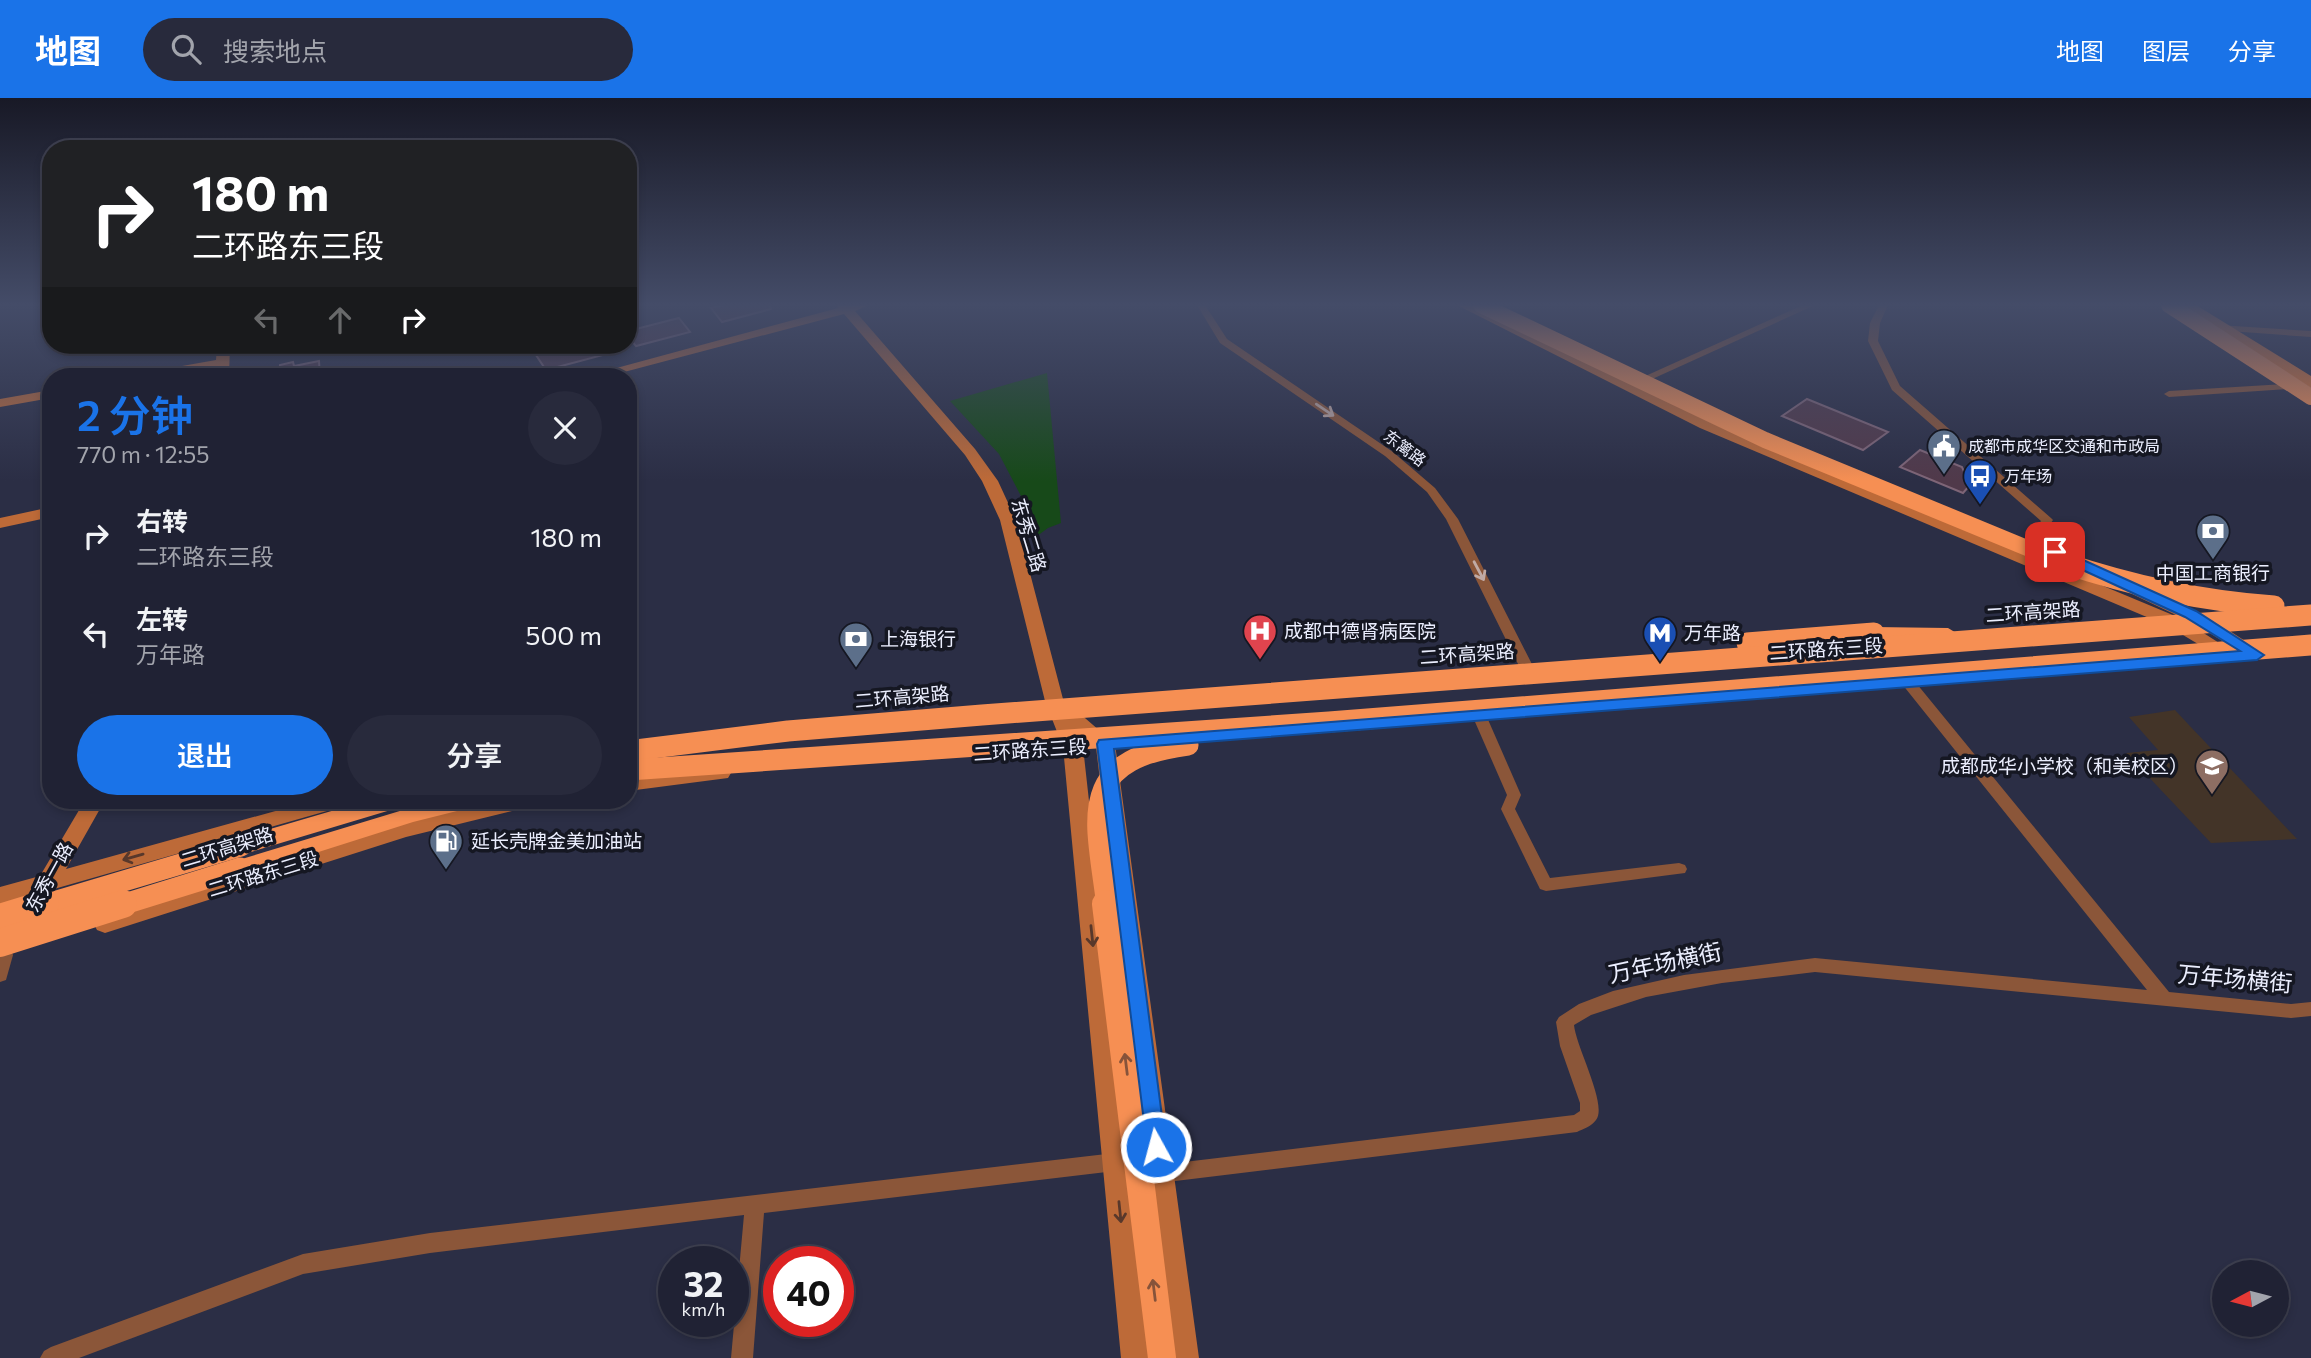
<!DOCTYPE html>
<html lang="zh">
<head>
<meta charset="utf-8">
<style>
  body { margin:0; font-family:Commissioner,"Noto Sans SC",sans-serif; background:#282a3c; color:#f1f3f6; height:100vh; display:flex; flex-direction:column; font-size:26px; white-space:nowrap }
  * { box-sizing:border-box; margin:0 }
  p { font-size:23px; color:#a2a4ac }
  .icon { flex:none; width:38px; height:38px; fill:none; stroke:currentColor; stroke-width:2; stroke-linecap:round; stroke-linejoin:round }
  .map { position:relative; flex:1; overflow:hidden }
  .side { position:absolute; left:42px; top:270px; width:595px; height:441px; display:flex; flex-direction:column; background:#202234; border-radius:28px; box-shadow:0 4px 10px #0003,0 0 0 2px #3d3f4f }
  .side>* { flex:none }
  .top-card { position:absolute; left:42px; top:42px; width:595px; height:214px; border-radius:28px; box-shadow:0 4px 10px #0003,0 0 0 2px #3d3f4f; background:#202124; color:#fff; overflow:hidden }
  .needle { width:46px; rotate:263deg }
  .buttons { position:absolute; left:2212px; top:1162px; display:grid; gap:14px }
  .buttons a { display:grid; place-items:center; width:77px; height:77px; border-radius:50%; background:#202234; box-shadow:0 4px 10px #0003,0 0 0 2px #3d3f4f; font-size:35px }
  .speed { position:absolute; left:658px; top:1148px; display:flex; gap:14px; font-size:35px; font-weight:700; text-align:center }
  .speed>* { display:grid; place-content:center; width:91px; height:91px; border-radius:50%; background:#202234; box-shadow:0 4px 10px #0003,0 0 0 2px #3d3f4f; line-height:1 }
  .speed small { font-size:18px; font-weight:400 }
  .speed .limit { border:10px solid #d22; background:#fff; color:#111 }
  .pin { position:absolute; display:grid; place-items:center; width:60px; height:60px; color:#fff; margin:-30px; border-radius:14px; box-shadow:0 4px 10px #0006 }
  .me { position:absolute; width:77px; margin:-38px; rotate:353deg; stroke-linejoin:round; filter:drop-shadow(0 0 5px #0008) }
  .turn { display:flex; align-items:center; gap:24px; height:147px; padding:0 35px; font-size:32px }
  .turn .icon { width:91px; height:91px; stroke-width:2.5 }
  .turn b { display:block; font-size:49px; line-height:60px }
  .lanes { display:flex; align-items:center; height:66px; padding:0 35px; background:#0003; justify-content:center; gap:35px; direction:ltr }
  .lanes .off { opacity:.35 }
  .round { display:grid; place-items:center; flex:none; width:74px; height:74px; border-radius:37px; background:#282a3c }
  .head { display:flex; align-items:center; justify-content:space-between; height:119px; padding:0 35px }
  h1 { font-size:42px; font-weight:600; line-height:52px; color:#1a73e8 }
  .action { display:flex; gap:14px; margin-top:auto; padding:14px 35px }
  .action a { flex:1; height:80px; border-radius:42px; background:#1a73e8; color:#fff; font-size:28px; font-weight:600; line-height:80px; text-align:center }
  .action a+a { background:#282a3c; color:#f1f3f6 }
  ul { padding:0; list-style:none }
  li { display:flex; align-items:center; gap:21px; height:98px; padding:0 35px }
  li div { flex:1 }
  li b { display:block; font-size:26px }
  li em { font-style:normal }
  header { display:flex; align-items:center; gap:42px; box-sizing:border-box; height:98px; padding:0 35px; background:#1a73e8; color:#fff }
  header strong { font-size:33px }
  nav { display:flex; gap:38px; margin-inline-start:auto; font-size:24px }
  .search { width:490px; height:63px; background:#282a3c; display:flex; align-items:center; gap:18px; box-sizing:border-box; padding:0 24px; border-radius:38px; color:#a2a4ac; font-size:26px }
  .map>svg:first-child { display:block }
  .education { fill:#433428 }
  .green { fill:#174919 }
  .building { fill:#50394a; stroke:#7e6577; stroke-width:2 }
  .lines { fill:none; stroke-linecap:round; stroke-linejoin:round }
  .street { fill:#8b5639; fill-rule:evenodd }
  .secondary { fill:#bd6a38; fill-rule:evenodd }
  .primary { fill:#e37834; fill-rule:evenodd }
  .highway { fill:#f68f53; fill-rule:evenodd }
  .highway-bridge-far2 { stroke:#f68f53; stroke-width:16 }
  .highway-bridge-far1 { stroke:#f68f53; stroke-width:21 }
  .highway-bridge { stroke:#f68f53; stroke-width:28 }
  .oneway { stroke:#c0aaa5 }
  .oneway2 { stroke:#58382b }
  .oneway3 { stroke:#86533a }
  .route { fill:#1a73e8; stroke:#114b97; stroke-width:2 }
  .labels { text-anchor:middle; stroke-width:7; stroke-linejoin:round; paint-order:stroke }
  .far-poi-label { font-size:16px; fill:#ebeefe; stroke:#151722; text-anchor:start }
  .far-street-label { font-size:16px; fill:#ebeefe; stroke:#151722 }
  .street-label { font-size:19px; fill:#ebeefe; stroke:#151722 }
  .poi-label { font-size:19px; fill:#ebeefe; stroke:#151722; text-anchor:start }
  .near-street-label { font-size:23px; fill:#ebeefe; stroke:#151722 }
</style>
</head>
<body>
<header>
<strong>地图</strong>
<div class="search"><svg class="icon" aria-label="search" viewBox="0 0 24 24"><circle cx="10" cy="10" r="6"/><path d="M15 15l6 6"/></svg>搜索地点</div>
<nav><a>地图</a><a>图层</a><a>分享</a></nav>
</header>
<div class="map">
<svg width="2311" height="1260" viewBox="0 0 2311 1260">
  <rect width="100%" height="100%" fill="#2b2e45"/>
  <path class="education" d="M2175 612 2188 626 2297 741 2211 745 2126 655 2158 652 2129 619Z"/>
  <path class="green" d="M1047 275 1061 425 1048 430 1033 441 1021 398 999 356 950 303Z"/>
  <g class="building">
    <path d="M725 207H770L771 211 722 224 711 210Z"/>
    <path d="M679 220 690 234 636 248 628 238V233Z"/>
    <path d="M575 247H596L603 257 546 272 536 257Z"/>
    <path d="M319 263 320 278H274L273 272 280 271V267L293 264 294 268Z"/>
    <path d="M1807 301 1888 334 1863 352 1782 318Z"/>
    <path d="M1920 352 1962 369 1970 387 1963 395 1900 369Z"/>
  </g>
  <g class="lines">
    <g class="street">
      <path d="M1197 207H1205L1227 241 1393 354 1435 390 1458 421 1536 574 1534 577 1529 578 1522 574 1446 421 1427 394 1385 358 1220 245Z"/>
      <path d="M1803 207H1815L1650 282 1641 280Z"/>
      <path d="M1879 207H1888L1880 225 1878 243 1900 288 2051 420 2053 422 2036 446H2028L2026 443 2041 423 1892 292 1868 243 1870 225Z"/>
      <path d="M2218 227 2311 233V239L2215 232V228Z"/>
      <path d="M2285 286 2290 289 2289 291 2169 299 2164 296 2169 293Z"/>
      <path d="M1907 579 1912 580 2169 894 2291 906 2311 904V918L2291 920 1815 874 1722 885 1646 899 1591 917 1574 927C1576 949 1608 1007 1596 1022 1592 1028 1583 1031 1577 1034L1159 1085 1152 1082 1149 1076 1152 1070 1159 1067 1574 1017 1580 1013V1005L1560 948 1556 924 1559 919 1579 906 1613 893 1684 877 1815 860 2147 892 1902 586 1900 583Z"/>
      <path d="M1479 612 1486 617 1521 697 1515 711 1550 780 1679 765 1685 767 1687 771 1685 775 1546 793 1540 791 1501 711 1507 697 1472 617Z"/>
      <path d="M5 850 11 852 13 857 6 882 0 884V852Z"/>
      <path d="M1115 1055 1122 1058 1124 1064 1122 1070 1115 1073 764 1115 753 1260H731L744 1117 430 1155 303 1176 79 1260H40L44 1253 51 1249 303 1156 430 1135Z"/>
    </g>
    <g class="secondary">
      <path d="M837 207H869L855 213 975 351 998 383 1016 422 1063 601 1115 646 1199 1260H1169L1096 649 1075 631 1083 649 1151 1260H1121L1063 649 1045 603 1000 422 982 383 965 357 844 216 609 278H587L838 210Z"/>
      <path d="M1457 207H1472L1710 324 2180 520 2238 557 2229 563 2223 561 2168 528 1700 330Z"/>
      <path d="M217 247H230L229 278H217L216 270 170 278H141L148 274 216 262Z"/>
      <path d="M51 292V300L0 309V301Z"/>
      <path d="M51 409V419L0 430V420Z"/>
      <path d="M2138 487 2207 518 2265 556 2262 560H2250L2195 526 2132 496 2129 492 2132 488Z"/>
      <path d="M721 668 728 670 731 675 728 680 628 693V679Z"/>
      <path d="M85 702H105L66 771 315 702H351L348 707 54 791 44 799 37 796 0 807V789L40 778Z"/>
      <path d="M498 702H539L536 707 406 739 105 835 97 832 94 826 97 820 105 817 405 723Z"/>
    </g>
    <path class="primary" d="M2180 207H2196L2311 278V290Z"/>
    <g class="highway">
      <path d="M1874 529 1948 530 1958 536 1948 542 1867 539 1864 535 1867 531Z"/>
      <path d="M369 702H407L404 708 241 757 233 754 229 748 233 742Z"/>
      <path d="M436 702H480L477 708 413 724 240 779 232 776 228 770 232 764Z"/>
    </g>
    <g class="highway-bridge-far2">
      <path d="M1481 207 1765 342 2066 466"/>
      <path d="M2169 207 2311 299"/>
    </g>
    <g class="highway-bridge-far1">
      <path d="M2061 464C2132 488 2200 503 2274 508"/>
      <path d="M1747 545 1874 535"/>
      <path d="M628 653 788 633 982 617 2311 517"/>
      <path d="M628 672 1329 624 2311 547"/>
      <path d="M40 808 241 748"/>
      <path d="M118 808 240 770"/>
      <path d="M1107 808C1096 719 1074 662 1188 647"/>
    </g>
    <g class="highway-bridge">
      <path d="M1106 806 1162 1260"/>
      <path d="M0 820 45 806"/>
      <path d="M0 845 123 806"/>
    </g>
  </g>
  <defs><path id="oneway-shaft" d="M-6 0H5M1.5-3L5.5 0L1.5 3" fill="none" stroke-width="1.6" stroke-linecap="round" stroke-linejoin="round" transform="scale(1.75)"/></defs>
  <g class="oneway">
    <use href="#oneway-shaft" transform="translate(1325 312) rotate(34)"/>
    <use href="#oneway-shaft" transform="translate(1479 473) rotate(62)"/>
  </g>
  <g class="oneway2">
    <use href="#oneway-shaft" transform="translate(133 759) rotate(164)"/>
    <use href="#oneway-shaft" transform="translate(1092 838) rotate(84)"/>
    <use href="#oneway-shaft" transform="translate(1120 1114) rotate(84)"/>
  </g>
  <g class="oneway3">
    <use href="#oneway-shaft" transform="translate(1126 966) rotate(-97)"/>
    <use href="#oneway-shaft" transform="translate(1154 1192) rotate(-97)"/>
  </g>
  <linearGradient id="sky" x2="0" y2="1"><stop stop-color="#181926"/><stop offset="0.54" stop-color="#444c68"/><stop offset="1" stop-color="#444c68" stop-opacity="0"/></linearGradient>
  <rect width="2311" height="383" fill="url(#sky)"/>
  <path class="route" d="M2050 451H2059L2196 513 2264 557 2257 562 1114 651 1166 1049 1163 1056 1156 1059 1148 1056 1097 646 1099 642 2240 553 2185 519 2050 457Z"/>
  <defs>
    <g id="civic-pin" transform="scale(1.75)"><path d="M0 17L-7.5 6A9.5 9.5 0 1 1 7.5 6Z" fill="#5c6f8a" stroke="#151722"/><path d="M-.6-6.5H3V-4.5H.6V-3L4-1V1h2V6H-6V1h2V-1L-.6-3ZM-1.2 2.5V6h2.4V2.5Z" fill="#fff"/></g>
    <g id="bus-pin" transform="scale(1.75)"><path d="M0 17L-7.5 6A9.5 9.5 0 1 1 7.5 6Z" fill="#1a4fb4" stroke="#151722"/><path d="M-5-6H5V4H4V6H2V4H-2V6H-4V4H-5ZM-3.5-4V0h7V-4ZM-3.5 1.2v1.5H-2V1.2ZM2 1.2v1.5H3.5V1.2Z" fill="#fff"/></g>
    <g id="bank-pin" transform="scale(1.75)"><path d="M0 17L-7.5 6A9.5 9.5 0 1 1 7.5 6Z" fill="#5c6f8a" stroke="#151722"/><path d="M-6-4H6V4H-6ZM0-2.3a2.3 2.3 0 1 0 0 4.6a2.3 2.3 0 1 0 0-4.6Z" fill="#fff"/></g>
    <g id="hospital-pin" transform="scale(1.75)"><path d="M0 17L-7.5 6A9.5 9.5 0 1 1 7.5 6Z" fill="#e0444e" stroke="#151722"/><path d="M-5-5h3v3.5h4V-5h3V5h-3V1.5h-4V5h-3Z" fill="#fff"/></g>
    <g id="metro-pin" transform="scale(1.75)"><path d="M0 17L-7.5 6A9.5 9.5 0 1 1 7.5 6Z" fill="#1a4fb4" stroke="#151722"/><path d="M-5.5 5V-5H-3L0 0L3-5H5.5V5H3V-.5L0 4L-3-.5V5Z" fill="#fff"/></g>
    <g id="school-pin" transform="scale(1.75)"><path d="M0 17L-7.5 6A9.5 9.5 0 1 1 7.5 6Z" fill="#8d6e63" stroke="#151722"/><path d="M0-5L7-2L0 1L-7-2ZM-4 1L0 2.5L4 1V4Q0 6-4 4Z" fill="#fff"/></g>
    <g id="fuel-pin" transform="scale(1.75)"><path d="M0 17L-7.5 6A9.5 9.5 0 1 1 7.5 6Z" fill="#5c6f8a" stroke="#151722"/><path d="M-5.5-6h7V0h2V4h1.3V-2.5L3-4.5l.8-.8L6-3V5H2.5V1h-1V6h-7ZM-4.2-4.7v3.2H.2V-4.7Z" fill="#fff"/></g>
  </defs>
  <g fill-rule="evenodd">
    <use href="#civic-pin" x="1944" y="348"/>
    <use href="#bus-pin" x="1980" y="378"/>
    <use href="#bank-pin" x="2213" y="433"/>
    <use href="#hospital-pin" x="1260" y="533"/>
    <use href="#metro-pin" x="1660" y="535"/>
    <use href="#bank-pin" x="856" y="541"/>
    <use href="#school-pin" x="2212" y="668"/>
    <use href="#fuel-pin" x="446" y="743"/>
  </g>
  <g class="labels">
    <g class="far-poi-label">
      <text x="1968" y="354">成都市成华区交通和市政局</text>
      <text x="2004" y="384">万年场</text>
    </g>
    <g class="far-street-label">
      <text transform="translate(1405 350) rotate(37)" y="6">东篱路</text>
    </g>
    <g class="street-label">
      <text transform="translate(1029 437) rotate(73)" y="7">东秀二路</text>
      <text transform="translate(2033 514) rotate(-4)" y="7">二环高架路</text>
      <text transform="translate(1826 551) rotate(-4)" y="7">二环路东三段</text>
      <text transform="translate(1467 556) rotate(-4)" y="7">二环高架路</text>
      <text transform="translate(902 599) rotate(-5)" y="7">二环高架路</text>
      <text transform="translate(1030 652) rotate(-4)" y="7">二环路东三段</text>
      <text transform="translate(227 749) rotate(-17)" y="7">二环高架路</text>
      <text transform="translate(263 776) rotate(-17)" y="7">二环路东三段</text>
      <text transform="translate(49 779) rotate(-61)" y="7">东秀一路</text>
    </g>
    <g class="poi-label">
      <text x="2213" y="482" text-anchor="middle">中国工商银行</text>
      <text x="1284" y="540">成都中德肾病医院</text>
      <text x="1684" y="542">万年路</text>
      <text x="880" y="548">上海银行</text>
      <text x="2188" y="675" text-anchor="end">成都成华小学校（和美校区）</text>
      <text x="471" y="750">延长壳牌金美加油站</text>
    </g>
    <g class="near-street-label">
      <text transform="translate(1665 865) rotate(-12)" y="8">万年场横街</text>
      <text transform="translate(2235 881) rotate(5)" y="8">万年场横街</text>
    </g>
  </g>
</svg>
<div class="buttons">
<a><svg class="needle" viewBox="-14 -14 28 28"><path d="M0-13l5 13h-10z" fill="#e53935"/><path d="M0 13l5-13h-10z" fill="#a2a4ac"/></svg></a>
</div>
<div class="speed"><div>32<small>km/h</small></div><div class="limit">40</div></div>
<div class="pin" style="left:2055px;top:454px;background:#d93025"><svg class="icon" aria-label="arrive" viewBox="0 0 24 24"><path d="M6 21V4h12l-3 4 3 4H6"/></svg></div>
<svg class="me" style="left:1156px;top:1049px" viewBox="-20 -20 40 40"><circle r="17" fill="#1a73e8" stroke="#fff" stroke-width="3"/><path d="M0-11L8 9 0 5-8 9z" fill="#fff"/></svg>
<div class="top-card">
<div class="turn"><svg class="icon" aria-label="right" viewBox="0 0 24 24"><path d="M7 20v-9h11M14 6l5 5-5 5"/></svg><div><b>180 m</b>二环路东三段</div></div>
<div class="lanes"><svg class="icon off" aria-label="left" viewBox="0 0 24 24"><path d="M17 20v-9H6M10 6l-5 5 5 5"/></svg><svg class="icon off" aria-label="ahead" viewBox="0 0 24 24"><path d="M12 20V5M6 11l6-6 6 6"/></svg><svg class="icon" aria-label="right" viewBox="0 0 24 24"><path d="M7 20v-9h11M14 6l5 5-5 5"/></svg></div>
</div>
<section class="side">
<div class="head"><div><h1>2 分钟</h1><p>770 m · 12:55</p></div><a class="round"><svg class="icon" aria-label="close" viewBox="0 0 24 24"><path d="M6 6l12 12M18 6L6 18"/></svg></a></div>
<ul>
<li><svg class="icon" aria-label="right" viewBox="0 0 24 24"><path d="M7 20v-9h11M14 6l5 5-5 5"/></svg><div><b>右转</b><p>二环路东三段</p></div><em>180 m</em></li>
<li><svg class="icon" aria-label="left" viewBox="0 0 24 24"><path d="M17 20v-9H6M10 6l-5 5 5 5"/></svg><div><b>左转</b><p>万年路</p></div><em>500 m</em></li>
</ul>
<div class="action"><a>退出</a><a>分享</a></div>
</section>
</div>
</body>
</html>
